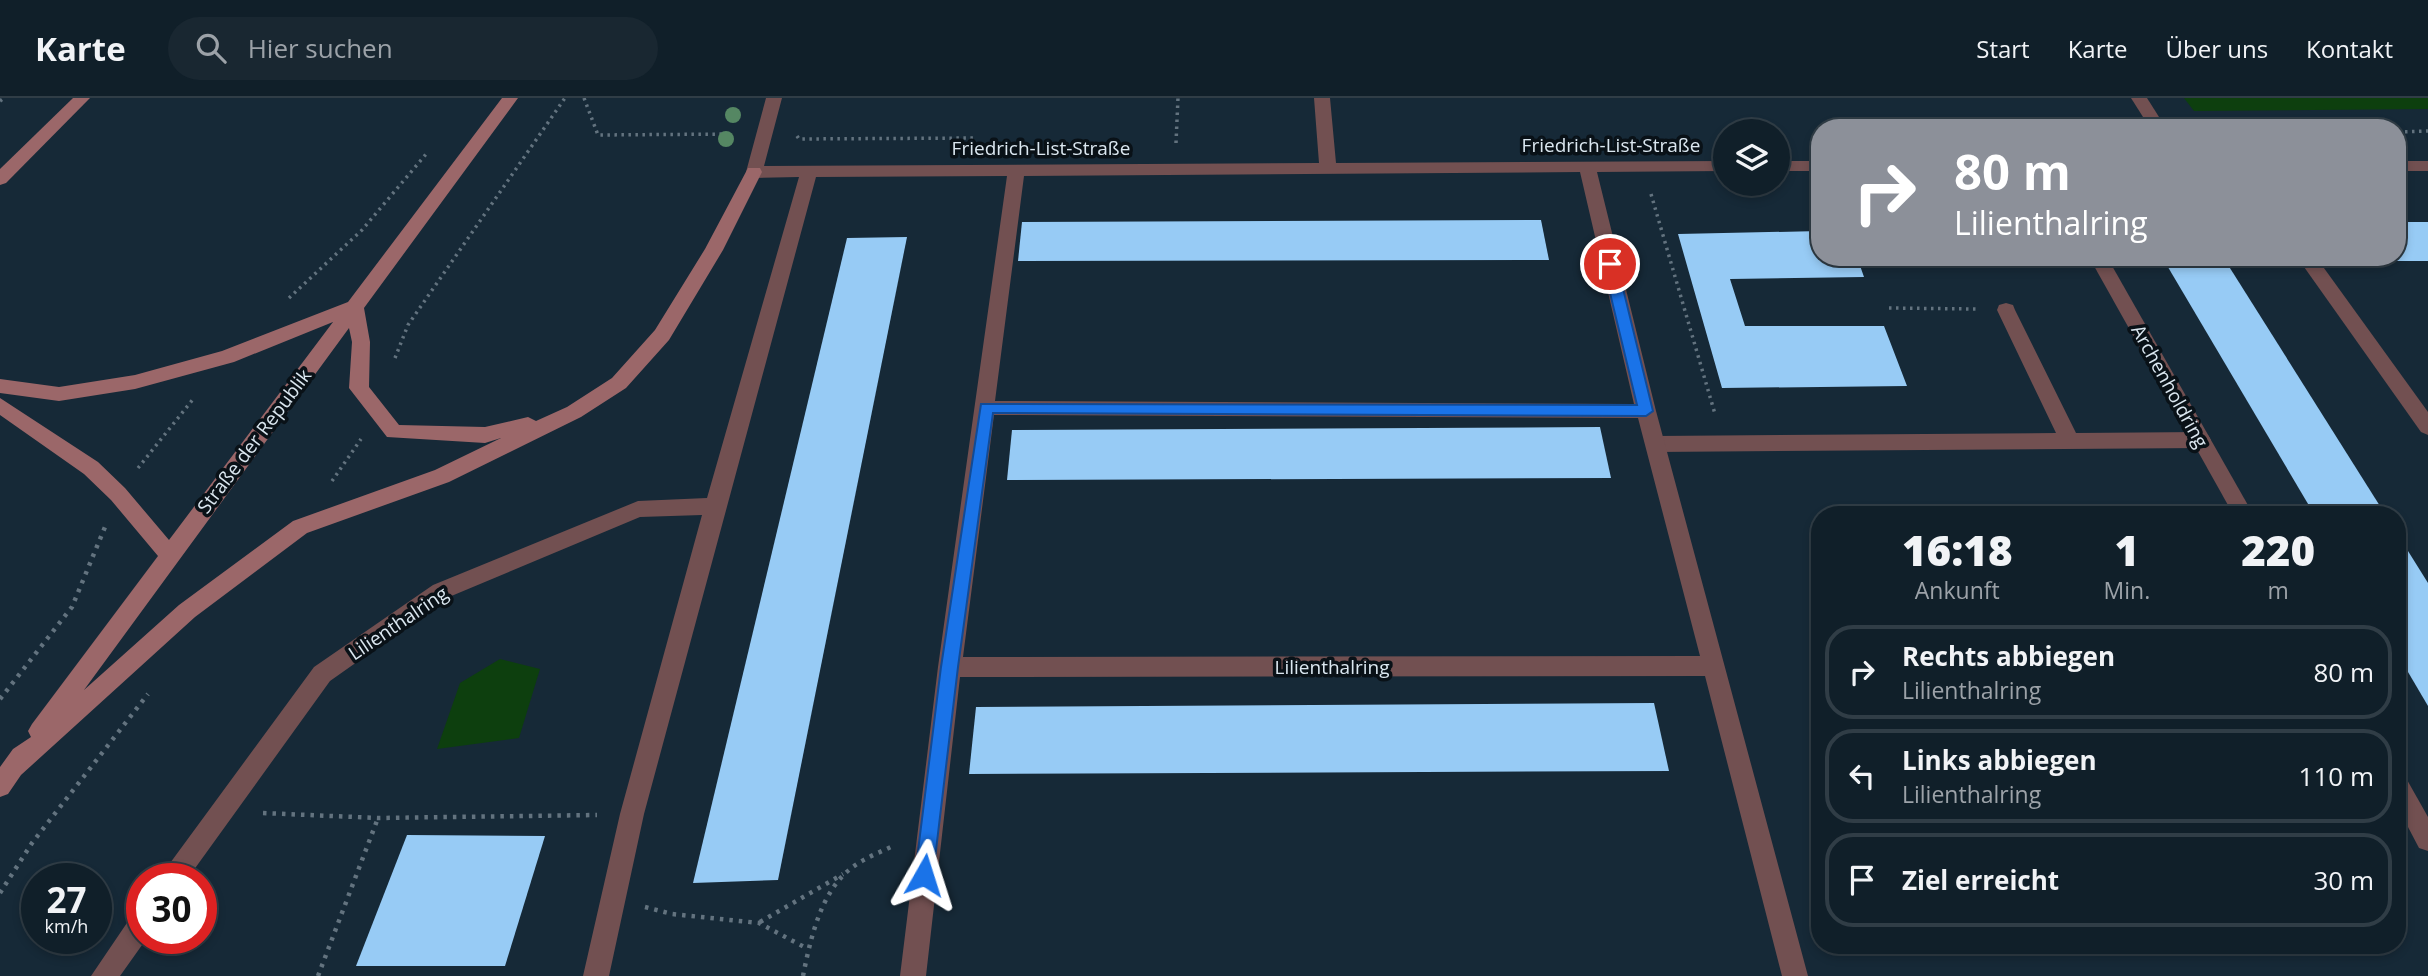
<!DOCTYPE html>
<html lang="de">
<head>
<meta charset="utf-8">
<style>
  body { margin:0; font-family:"Open Sans",sans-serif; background:#192731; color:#f1f3f6; height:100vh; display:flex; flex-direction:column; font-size:26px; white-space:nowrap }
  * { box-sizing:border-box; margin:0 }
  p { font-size:23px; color:#9ca2a8 }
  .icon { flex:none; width:38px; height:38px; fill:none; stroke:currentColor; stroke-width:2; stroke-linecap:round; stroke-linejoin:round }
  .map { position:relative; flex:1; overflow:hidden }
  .panel { position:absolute; left:1811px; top:408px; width:595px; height:448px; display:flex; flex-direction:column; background:#101f29; border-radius:28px; box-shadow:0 4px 10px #0003,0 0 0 2px #303d46 }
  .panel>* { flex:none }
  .hud { position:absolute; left:1811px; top:21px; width:595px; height:147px; border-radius:28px; box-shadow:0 4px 10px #0003,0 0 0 2px #303d46; background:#8c9099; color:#fff; overflow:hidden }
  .buttons { position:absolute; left:1713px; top:21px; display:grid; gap:14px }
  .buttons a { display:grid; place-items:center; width:77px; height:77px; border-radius:50%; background:#101f29; box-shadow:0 4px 10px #0003,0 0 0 2px #303d46; font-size:35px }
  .speed { position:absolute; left:21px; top:765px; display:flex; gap:14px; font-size:35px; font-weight:700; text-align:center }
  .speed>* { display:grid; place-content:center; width:91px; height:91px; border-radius:50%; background:#101f29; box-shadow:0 4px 10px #0003,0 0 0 2px #303d46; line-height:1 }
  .speed small { font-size:18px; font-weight:400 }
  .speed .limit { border:10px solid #d22; background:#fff; color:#111 }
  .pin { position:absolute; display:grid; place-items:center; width:60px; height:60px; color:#fff; margin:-30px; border:4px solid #fff; border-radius:50%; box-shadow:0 2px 7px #0007 }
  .me { position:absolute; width:77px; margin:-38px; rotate:6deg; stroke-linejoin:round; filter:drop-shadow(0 0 5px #0008) }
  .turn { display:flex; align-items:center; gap:24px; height:147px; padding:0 28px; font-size:32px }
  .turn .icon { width:91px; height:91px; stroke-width:2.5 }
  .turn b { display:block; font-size:49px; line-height:60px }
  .eta { display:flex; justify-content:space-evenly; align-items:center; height:119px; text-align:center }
  .eta b { font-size:42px; font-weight:800; line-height:49px }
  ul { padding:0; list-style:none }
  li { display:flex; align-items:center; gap:21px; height:94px; margin:0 14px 10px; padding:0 14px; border:4px solid #303d46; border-radius:28px }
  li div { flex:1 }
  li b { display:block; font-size:26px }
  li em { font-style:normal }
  header { display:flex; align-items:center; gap:42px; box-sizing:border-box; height:98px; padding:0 35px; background:#101f29; border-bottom:2px solid #303d46 }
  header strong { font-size:33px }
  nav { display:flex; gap:38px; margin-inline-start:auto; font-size:24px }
  .search { width:490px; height:63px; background:#192731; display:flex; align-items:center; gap:18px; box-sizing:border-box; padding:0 24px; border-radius:38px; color:#9ca2a8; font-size:26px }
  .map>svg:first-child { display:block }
  .green { fill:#0d3f0e }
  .building { fill:#97cbf5 }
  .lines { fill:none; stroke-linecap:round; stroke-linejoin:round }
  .path-far1 { stroke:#63737f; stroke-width:3.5; stroke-dasharray:2.5 4.5; stroke-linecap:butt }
  .path { stroke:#63737f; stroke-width:4.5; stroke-dasharray:3.5 6; stroke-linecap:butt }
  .lane { fill:#725051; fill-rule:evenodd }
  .street { fill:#725051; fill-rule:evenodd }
  .secondary { fill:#9b6769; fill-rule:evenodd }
  .tree { fill:#558763 }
  .route { fill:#1a73e8; stroke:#114b97; stroke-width:2 }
  .labels { text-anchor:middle; stroke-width:7; stroke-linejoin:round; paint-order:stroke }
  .street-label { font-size:19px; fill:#dbe7f0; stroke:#091117 }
</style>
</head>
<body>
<header>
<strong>Karte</strong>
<div class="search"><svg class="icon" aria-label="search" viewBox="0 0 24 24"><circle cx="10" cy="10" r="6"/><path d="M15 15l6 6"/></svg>Hier suchen</div>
<nav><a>Start</a><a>Karte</a><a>Über uns</a><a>Kontakt</a></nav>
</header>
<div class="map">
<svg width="2428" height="878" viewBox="0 0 2428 878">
  <rect width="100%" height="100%" fill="#162937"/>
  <g class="green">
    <path d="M2184 0H2428V11L2194 13Z"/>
    <path d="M500 561 540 571 519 640 437 651 460 585Z"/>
  </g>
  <g class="building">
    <path d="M1541 122 1549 162 1018 163 1022 124Z"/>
    <path d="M2398 124H2428V163H2350L2347 159H2398Z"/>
    <path d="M1820 133V159H1857L1864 179 1730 181 1745 228H1884L1907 288 1722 290 1678 136Z"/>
    <path d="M907 139 778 782 693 785 847 140Z"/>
    <path d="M2162 159H2223L2385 416H2314Z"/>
    <path d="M1600 329 1611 380 1007 382 1012 332Z"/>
    <path d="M2398 437 2428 485V608L2398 557Z"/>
    <path d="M1820 438V464L1811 439Z"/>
    <path d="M1654 605 1669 673 969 676 976 609Z"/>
    <path d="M407 737 545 738 505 868H356Z"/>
  </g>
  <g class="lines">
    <g class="path-far1">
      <path d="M584 0 598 37 733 36"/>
      <path d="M0 3 4 0"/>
      <path d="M2398 34 2428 33"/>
      <path d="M797 38 799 41 976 40"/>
      <path d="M1176 45 1178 0"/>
      <path d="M1651 96 1715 316"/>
      <path d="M289 200 362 132 427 55"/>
      <path d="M1889 210 1976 211"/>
      <path d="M395 260 408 227 565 0"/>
      <path d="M138 370 194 300"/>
      <path d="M332 383 361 341"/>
    </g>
    <g class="path">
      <path d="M0 601 72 509 105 429"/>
      <path d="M263 715 378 720 597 717"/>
      <path d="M0 795 32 745 148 596"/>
      <path d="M645 809 672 816 759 825 808 851"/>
      <path d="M760 824 843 776"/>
      <path d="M318 878 378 720"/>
      <path d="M803 878C810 843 820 796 849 772 862 761 878 755 893 748"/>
    </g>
    <path class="lane" d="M2006 205 2013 207 2015 212 2076 335 2201 334 2208 337 2211 342 2208 347 2201 350 1656 354 1649 351 1646 346 1649 341 1656 338 2056 335 1997 212 1999 207Z"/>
    <g class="street">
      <path d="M766 0H782L764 68 1319 65 1314 0H1330L1336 65 1726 63V73L1597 74 1656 313 1808 878H1782L1705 578 960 579 926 878H900L938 569 1007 78 816 79 644 716 609 878H583L620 716 702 417 640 419 449 499 330 583 188 780H162L165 772 314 569 433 487 638 403 707 400 799 79 754 80 746 74ZM1580 74 1634 306 995 303 1024 78ZM994 317 1638 320 1700 558 963 559Z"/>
      <path d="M2131 0H2147L2166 30H2150Z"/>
      <rect x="1778" y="63" width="42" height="10"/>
      <rect x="2398" y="63" width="30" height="10"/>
      <path d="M2089 159H2107L2253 416H2233Z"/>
      <path d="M2297 159H2316L2428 314V337L2421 334Z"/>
      <path d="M2398 677 2406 680 2428 719V753L2419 750 2398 710Z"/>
      <path d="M142 813V840H147L120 878H91L133 816Z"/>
    </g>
    <g class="secondary">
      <path d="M73 0H90L6 85 0 87V71Z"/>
      <path d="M502 0H518L364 210 370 244 369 289 399 327 485 329 528 319 536 323 567 309 612 280 655 232 705 151 748 70H760L762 74 723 152 669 242 626 290 581 319 449 384 307 435 195 519 21 677 8 696 0 699V669L13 651 31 639 28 633 32 626 158 458 111 402 84 376 0 317V300L98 364 125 390 169 442 333 224 234 264 135 291 59 303 0 295V281L59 289 135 277 222 253 348 204ZM349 230 352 244 349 290 387 339 485 345 501 340 435 372 293 423 179 507 84 592Z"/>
    </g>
  </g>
  <g class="tree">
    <circle cx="733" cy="17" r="8"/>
    <circle cx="726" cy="41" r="8"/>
  </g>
  <path class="route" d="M1610 161 1617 166 1653 313 1646 318 993 315 958 569 933 777 931 783 924 786 917 783 915 777 941 569 981 306 1637 307 1603 166Z"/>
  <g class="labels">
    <g class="street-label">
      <text x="1611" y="54">Friedrich-List-Straße</text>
      <text x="1041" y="57">Friedrich-List-Straße</text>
      <text transform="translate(2170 288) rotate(61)" y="7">Archenholdring</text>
      <text transform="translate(254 343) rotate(-53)" y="7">Straße der Republik</text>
      <text transform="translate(398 525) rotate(-34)" y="7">Lilienthalring</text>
      <text x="1332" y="576">Lilienthalring</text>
    </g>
  </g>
</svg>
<div class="buttons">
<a><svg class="icon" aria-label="layers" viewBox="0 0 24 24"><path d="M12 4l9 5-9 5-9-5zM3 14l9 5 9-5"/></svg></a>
</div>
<div class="speed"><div>27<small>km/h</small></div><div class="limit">30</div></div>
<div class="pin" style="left:1610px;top:166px;background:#d93025"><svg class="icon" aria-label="arrive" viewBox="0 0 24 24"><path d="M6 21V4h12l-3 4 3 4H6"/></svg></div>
<svg class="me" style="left:924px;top:777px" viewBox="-20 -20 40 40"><path d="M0-17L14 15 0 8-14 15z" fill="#1a73e8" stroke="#fff" stroke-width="4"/></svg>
<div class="hud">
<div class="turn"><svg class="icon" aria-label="right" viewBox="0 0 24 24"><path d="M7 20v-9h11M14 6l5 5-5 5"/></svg><div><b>80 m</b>Lilienthalring</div></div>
</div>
<section class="panel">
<div class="eta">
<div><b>16:18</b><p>Ankunft</p></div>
<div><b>1</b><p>Min.</p></div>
<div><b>220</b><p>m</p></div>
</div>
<ul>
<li><svg class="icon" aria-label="right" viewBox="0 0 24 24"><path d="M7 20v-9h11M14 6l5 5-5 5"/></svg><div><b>Rechts abbiegen</b><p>Lilienthalring</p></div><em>80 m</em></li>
<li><svg class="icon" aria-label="left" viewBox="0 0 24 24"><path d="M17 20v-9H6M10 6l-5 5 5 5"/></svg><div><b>Links abbiegen</b><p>Lilienthalring</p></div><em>110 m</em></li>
<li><svg class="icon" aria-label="arrive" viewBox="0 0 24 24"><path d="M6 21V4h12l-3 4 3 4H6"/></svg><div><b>Ziel erreicht</b></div><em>30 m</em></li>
</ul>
</section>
</div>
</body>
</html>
